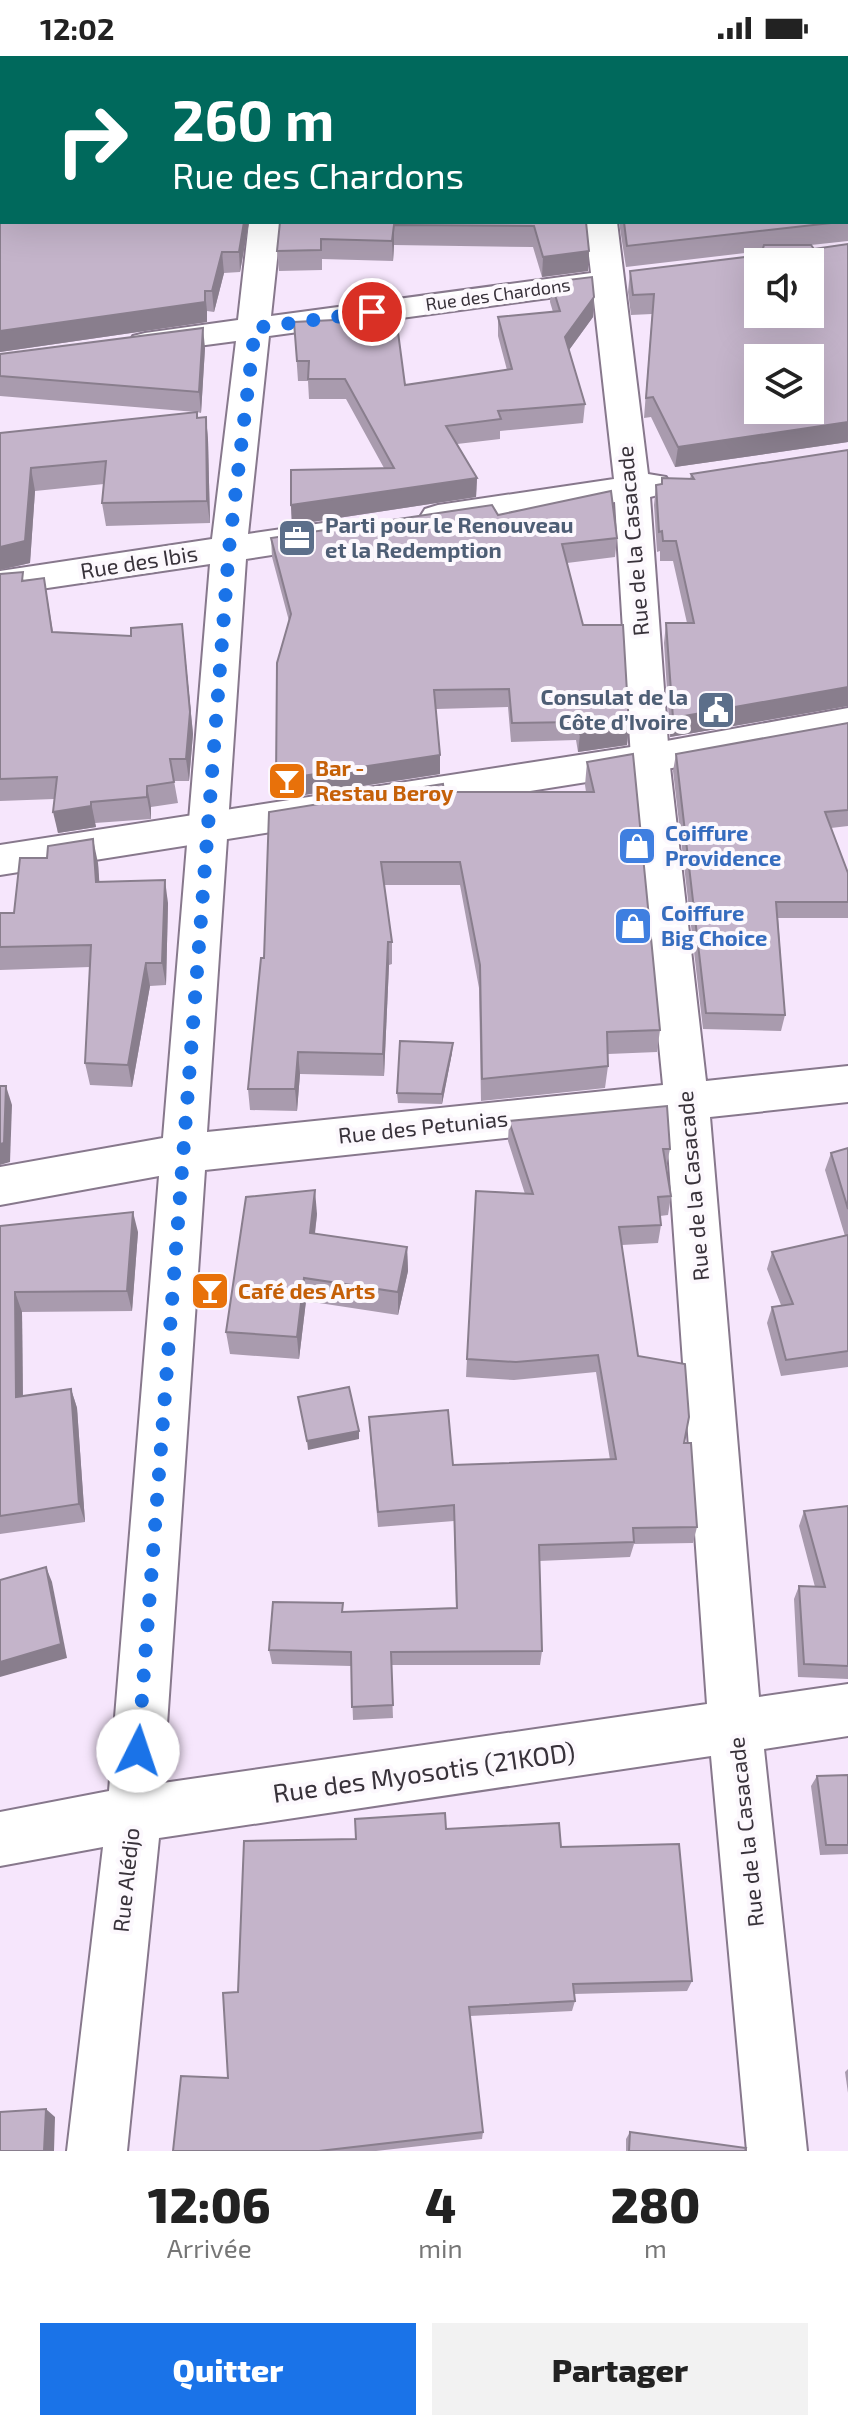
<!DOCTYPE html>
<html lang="fr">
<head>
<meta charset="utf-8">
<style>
  body { margin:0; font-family:"Exo 2",sans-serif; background:#f2f2f2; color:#222; height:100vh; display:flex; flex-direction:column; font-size:30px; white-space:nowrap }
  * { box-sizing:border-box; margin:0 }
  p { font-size:26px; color:#767676 }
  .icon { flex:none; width:44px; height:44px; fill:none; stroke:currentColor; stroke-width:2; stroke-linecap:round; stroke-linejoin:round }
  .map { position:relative; height:2095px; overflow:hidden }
  .side { display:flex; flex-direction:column; background:#fff; flex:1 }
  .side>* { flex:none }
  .hud { position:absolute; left:0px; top:0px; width:848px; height:168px; box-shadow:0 8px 32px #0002; background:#00695c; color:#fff; overflow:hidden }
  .tools { position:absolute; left:744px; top:192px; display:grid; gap:16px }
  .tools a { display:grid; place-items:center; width:80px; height:80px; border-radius:0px; background:#fff; box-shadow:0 8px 32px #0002; font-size:40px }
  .pin { position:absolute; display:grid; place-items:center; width:68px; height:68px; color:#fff; margin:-34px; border:4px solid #fff; border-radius:50%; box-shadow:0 2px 8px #0007 }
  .me { position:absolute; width:88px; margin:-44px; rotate:4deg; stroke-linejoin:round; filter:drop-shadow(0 0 6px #0008) }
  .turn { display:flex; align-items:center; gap:28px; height:168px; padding:0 40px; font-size:36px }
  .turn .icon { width:104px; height:104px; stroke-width:2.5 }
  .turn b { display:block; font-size:56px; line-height:68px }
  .eta { display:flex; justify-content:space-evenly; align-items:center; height:136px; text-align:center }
  .eta b { font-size:48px; font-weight:800; line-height:56px }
  .action { display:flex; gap:16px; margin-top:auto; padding:16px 40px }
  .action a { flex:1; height:92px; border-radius:0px; background:#1a73e8; color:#fff; font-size:32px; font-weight:800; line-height:92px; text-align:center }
  .action a+a { background:#f2f2f2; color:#222 }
  .status { display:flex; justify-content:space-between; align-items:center; height:56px; padding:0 40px; background:#fff; direction:ltr }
  .status svg { height:22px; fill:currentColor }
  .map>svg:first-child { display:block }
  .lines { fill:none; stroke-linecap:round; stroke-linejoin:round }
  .street-casing { stroke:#87788c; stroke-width:4 }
  .secondary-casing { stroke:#87788c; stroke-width:4 }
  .street { fill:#fff; fill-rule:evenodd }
  .secondary { fill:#fff; fill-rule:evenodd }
  .wall { fill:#a99bae }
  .shaded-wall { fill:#897e8d }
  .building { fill:#c4b4ca; stroke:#897e8d; stroke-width:2; fill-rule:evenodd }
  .route { stroke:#1a73e8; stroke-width:14; stroke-dasharray:0 25.2 }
  .labels { text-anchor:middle; stroke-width:8; stroke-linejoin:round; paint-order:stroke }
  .far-street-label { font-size:18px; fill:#38323a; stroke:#fcf8fd }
  .service-label { font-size:22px; font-weight:bold; fill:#4e5e75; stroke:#fcf8fd; text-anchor:start }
  .street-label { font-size:22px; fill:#38323a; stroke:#fcf8fd }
  .food-label { font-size:22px; font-weight:bold; fill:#c56008; stroke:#fcf8fd; text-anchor:start }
  .shop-label { font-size:22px; font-weight:bold; fill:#366cbe; stroke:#fcf8fd; text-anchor:start }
  .near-street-label { font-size:26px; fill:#38323a; stroke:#fcf8fd }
</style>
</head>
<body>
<div class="status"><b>12:02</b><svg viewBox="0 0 49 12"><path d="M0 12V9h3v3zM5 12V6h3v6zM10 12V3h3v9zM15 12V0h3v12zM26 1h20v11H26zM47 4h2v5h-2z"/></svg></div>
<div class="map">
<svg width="848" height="2095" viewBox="0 0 848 2095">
  <rect width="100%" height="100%" fill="#f6e6fc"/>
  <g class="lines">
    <g class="street-casing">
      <g id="street">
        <rect x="269" y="0" width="28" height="2"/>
        <path d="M811 0H839L840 2H812Z"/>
        <path d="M249 166H281L271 260 591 217 585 166H617L648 418 666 421 671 429 666 437 650 441 669 702 706 1025 848 1010V1046L710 1061 759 1641 848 1628V1680L764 1693 807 2095H747L711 1700 159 1782 127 2095H67L103 1791 0 1810V1756L109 1735 159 1120 0 1149V1111L163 1082 210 508 0 539V515L212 483 236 285 145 297 133 294 129 287 133 280 145 277 238 264ZM593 236 614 423 438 449 425 453 420 461 425 469 438 473 615 446 631 702 663 1029 207 1076 246 503 330 490 343 486 348 478 343 470 330 466 248 478 269 280ZM666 1065 707 1648 163 1727 205 1114Z"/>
      </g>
    </g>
    <g class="secondary-casing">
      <path id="secondary" d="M848 652V680L650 716 0 819V789L650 688Z"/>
    </g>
    <use href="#street" class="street"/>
    <use href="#secondary" class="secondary"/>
  </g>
  <g class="wall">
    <path d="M0 0 2 166H249L240 216 224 217 214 256 207 255V266L0 296Z"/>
    <path d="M846 40 847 55 848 56V185L811 189 814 193 848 188V386L675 411 651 361 644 362 652 258 631 259 628 236 630 215 761 199 762 195 626 211 619 166H846Z"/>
    <path d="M280 166H586L588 215 542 221 533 191 394 189 393 205 322 203V214L279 215 277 195Z"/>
    <path d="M551 226 594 241 593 261 569 294 585 348 583 367 500 375V383L457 388 477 422 476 441 292 469 291 449 384 412 346 343H309L308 325H298L294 266 405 329 507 314 498 280V261L553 256 550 246Z"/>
    <path d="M205 292 201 357 197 356 198 362 206 361 208 384 210 467 106 470 102 447 104 428 35 435 30 507 0 514V377L196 356 0 340V298Z"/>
    <path d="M848 394V650L670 681 664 587 666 567H687L673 505H660V495L657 496 654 449 656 429 661 428 662 422 690 423 691 418Z"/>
    <path d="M498 459 617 482 615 501 567 507 583 569 629 670 627 689 578 696 576 684 511 686 508 651 436 653 440 699V718L278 743 276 724 289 565 272 501 271 482Z"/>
    <path d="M0 518 25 524 44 522 53 576 131 580 182 568 193 678 189 725H174L178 747 151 751V763L95 767 96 771 58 777 54 743 0 745Z"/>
    <path d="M848 667V770L831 772 848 817V862H778L785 959 781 975 703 973 673 715 676 698Z"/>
    <path d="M587 706 660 974 657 996 608 998V1010L605 1032 481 1045 479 932 460 829H384L392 886V908L389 909 384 1020 300 1018 297 1055 250 1054 248 1033 264 902 444 736H586L585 729Z"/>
    <path d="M98 807 99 826 168 847 166 929 150 930 132 1031 90 1029 85 1007 90 911 0 914V857H14Z"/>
    <path d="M452 997 442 1048 398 1047 397 1037Z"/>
    <path d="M509 1065 670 1093 666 1112 671 1140 668 1159 660 1160 661 1169 658 1187 622 1189 638 1300 684 1387 697 1471 693 1487 634 1488 630 1501 539 1505 542 1595 540 1609H391L393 1662 353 1664 351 1610 272 1608 269 1594 343 1556 456 1552 454 1465 378 1471 370 1377 453 1409 610 1404 596 1316 514 1324 466 1321 476 1135 525 1138 508 1085Z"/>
    <path d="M848 1092V1311L781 1320 767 1267 772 1251 781 1249 767 1213 772 1196 845 1180 825 1114 831 1097Z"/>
    <path d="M317 1158 315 1178 407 1191 408 1215 398 1259 306 1245 299 1303 230 1298 226 1276Z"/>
    <path d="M0 1170 138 1176 132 1255 22 1256 23 1340 71 1333 77 1352 85 1466 0 1478Z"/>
    <path d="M848 1450V1623L798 1621 794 1543 799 1530 815 1531 799 1470 804 1455Z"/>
    <path d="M848 1719V1798L820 1799 811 1730 817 1720Z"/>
    <path d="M446 1773 561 1791 692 1925 687 1935 574 1938 575 1945 572 1955 470 1960 483 2076 482 2083 376 2095H173L228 2022 238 1936 356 1783Z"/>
    <path d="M848 2013V2037L845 2016Z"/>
    <path d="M630 2076 745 2095H626V2083Z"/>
  </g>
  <g class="shaded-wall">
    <path d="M244 166H249L240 216 239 196Z"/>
    <path d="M394 169V189L393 205 392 185Z"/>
    <path d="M589 195 588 215 542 221 543 201Z"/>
    <path d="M222 196 224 217 214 256 212 235Z"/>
    <path d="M205 235 207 255V266L0 296V275Z"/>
    <path d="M594 241 593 261 564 301 565 281Z"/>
    <path d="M203 272 205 292 201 357 199 336Z"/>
    <path d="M206 361 208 384 210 467 207 445Z"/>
    <path d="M848 366V386L675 411 678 391Z"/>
    <path d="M31 412 35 435 30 507 0 514V491Z"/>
    <path d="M477 422 476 441 292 469 291 449Z"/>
    <path d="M182 568 193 678 189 725 186 703Z"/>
    <path d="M848 631V650L670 681 673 662Z"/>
    <path d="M629 670 627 689 578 696 580 678Z"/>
    <path d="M440 699V718L278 743 276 724Z"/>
    <path d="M147 730 151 751V763L147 741Z"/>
    <path d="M91 746 96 771 58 777 53 756Z"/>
    <path d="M93 783 98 807 101 849 96 826Z"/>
    <path d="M165 824 168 847 166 929 162 907Z"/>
    <path d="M388 886 389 909 384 1020 383 998Z"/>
    <path d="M146 907 150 930 132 1031 128 1009Z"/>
    <path d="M453 987 452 997 442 1048V1038Z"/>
    <path d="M298 996 300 1018 297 1055 295 1033Z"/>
    <path d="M6 1030 12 1049 10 1106 0 1109V1088Z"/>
    <path d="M315 1134 317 1158 312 1200 310 1177Z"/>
    <path d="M133 1156 138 1176 132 1255 127 1235Z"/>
    <path d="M407 1191 408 1215 398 1259V1236Z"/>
    <path d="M304 1222 306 1245 299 1303 297 1281Z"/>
    <path d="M15 1236 22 1256 23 1359 16 1341Z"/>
    <path d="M71 1333 77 1352 85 1466 79 1448Z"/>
    <path d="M359 1375V1383L308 1394 307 1385Z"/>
    <path d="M46 1511 52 1526 67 1602 0 1621V1606Z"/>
    <path d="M46 2053 55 2061 54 2095H44Z"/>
  </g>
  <g class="building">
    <path d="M0 0H246V2H2V166H244L239 196H222L212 235H205V246L0 275Z"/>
    <rect x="320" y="0" width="425" height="2"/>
    <path d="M846 40 847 55 848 56V165H846Z"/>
    <path d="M280 166H586L589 195 543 201 534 170 394 169 392 185 321 183V194L277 195Z"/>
    <path d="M624 166H840L627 190Z"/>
    <path d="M848 188V366L678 391 653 341 646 342 654 238 633 239 630 215 761 199 764 189H811L814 193ZM758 206H810V258H758ZM758 302H810V354H758Z"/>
    <path d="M592 221 594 241 565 281 585 348 498 355 501 363 446 370 477 422 291 449V414L394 412 345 323H308L309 305H297L294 266 396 261 405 329 512 313 498 261 560 255 551 226Z"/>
    <path d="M203 272 199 336 0 320V298Z"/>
    <path d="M197 356V362L206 361 207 445 102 447 106 405 31 412 25 485 0 491V377Z"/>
    <path d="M848 394V631L673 662 666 567H694L676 485H663L662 475 659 476 656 429 662 428V422L694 423 691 418Z"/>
    <path d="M611 435 617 482 562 488 583 569H623L629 670 580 678 577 666 512 667 509 633 434 634 440 699 276 724 277 607 291 558 271 482 492 449 498 459Z"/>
    <path d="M23 516 22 525 44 522 52 576 131 580V572L182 568 190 656 186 703H170L174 726 147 730V741L91 746V750L53 756 57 721 0 723V518Z"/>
    <path d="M848 667V754L825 756 848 817V846H776L785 959 706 957 676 698Z"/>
    <path d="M633 698 660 974 607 976 608 1010 482 1023 480 909 460 806H381L392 886H388L383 998 298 996 295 1033H248L261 902H264L269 756 443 728 444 736H594L587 706Z"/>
    <path d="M93 783 96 826 165 824 162 907H146L128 1009 85 1007 91 889 0 891V857H14L20 802H47L48 790Z"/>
    <path d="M400 985 453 987 442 1038 397 1037Z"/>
    <path d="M0 1030H6L4 1087 0 1088Z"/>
    <path d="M667 1050 670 1093H663L671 1140 658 1141 661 1169 619 1171 638 1300 685 1308 689 1361 684 1387H691L697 1471 633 1472 634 1486 539 1489 542 1595 391 1596 393 1649 352 1651 351 1596 269 1594 273 1546 343 1547 342 1556 457 1552 454 1449 378 1456 369 1361 448 1354 453 1409 616 1403 598 1299 516 1306 467 1303 476 1135 533 1138 509 1065Z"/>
    <path d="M848 1092V1153L831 1097Z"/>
    <path d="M315 1134 310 1177 407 1191 398 1236 304 1222 297 1281 226 1276 246 1141Z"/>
    <path d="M133 1156 127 1235 15 1236 16 1341 71 1333 79 1448 0 1460V1170Z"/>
    <path d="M848 1179V1295L786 1304 772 1251 793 1248 772 1196Z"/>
    <path d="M349 1331 359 1375 307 1385 298 1341Z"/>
    <path d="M848 1450V1610L804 1608 799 1530 825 1531 804 1455Z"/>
    <path d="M46 1511 61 1588 0 1606V1524Z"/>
    <path d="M848 1719V1789H826L817 1720Z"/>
    <path d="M445 1757 446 1773 559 1767 561 1791 679 1788 692 1925 573 1928 575 1945 469 1951 483 2076 319 2095H173L181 2020 228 2022 223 1937 238 1936 244 1785 356 1783 355 1763Z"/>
    <path d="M46 2053 44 2095H0V2056Z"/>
    <path d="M630 2076 746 2092 745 2095H629Z"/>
  </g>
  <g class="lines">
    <path class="route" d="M138 1695 229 493 255 272 372 256"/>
  </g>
  <defs>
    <g id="office-square" transform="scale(2)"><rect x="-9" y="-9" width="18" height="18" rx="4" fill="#5c6f8a" stroke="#fcf8fd"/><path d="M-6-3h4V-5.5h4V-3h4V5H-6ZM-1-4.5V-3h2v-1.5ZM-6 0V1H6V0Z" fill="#fff"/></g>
    <g id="civic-square" transform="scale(2)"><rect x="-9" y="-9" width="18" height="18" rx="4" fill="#5c6f8a" stroke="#fcf8fd"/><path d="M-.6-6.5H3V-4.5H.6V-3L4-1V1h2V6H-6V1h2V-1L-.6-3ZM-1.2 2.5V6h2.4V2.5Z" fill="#fff"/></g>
    <g id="bar-square" transform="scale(2)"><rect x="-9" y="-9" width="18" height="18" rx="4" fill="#e8710a" stroke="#fcf8fd"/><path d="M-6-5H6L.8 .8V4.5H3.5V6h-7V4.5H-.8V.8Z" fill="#fff"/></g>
    <g id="shop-square" transform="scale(2)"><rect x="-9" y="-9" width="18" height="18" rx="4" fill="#3f7fe0" stroke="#fcf8fd"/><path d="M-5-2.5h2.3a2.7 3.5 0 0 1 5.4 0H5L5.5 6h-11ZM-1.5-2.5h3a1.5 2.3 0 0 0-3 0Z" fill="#fff"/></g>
  </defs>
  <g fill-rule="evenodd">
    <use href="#office-square" x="297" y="482"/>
    <use href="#civic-square" x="716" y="654"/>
    <use href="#bar-square" x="287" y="725"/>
    <use href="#shop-square" x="637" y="790"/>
    <use href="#shop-square" x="633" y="870"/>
    <use href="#bar-square" x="210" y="1235"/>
  </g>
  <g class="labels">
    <g class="far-street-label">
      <text transform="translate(498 239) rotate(-8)" y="6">Rue des Chardons</text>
    </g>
    <g class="service-label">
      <text x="325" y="477">Parti pour le Renouveau<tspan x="325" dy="25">et la Redemption</tspan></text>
      <text x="688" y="649" text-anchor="end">Consulat de la<tspan x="688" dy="25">Côte d’Ivoire</tspan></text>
    </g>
    <g class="street-label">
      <text transform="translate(633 485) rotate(-95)" y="8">Rue de la Casacade</text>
      <text transform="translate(139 506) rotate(-9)" y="8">Rue des Ibis</text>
      <text transform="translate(423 1071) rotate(-6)" y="8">Rue des Petunias</text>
      <text transform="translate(693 1130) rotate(-95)" y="8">Rue de la Casacade</text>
      <text transform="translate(746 1776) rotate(-96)" y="8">Rue de la Casacade</text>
      <text transform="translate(126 1824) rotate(-84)" y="8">Rue Alédjo</text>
    </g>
    <g class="food-label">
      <text x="315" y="720">Bar -<tspan x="315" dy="25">Restau Beroy</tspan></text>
      <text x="238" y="1243">Café des Arts</text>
    </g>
    <g class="shop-label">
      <text x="665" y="785">Coiffure<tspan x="665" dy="25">Providence</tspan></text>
      <text x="661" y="865">Coiffure<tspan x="661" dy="25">Big Choice</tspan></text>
    </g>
    <g class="near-street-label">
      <text transform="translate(424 1717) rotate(-8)" y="9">Rue des Myosotis (21KOD)</text>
    </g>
  </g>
</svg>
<div class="tools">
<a><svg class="icon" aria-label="sound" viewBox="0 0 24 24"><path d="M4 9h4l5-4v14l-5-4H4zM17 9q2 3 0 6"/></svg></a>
<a><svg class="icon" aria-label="layers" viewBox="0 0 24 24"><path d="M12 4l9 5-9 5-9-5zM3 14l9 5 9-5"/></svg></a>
</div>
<div class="pin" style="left:372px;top:256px;background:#d93025"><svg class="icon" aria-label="arrive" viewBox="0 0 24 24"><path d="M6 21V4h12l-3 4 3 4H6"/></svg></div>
<svg class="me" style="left:138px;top:1695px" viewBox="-20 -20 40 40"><circle r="19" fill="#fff"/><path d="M0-13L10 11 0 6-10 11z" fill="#1a73e8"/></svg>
<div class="hud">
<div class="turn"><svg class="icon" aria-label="right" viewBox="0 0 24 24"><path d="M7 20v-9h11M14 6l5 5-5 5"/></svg><div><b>260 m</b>Rue des Chardons</div></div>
</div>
</div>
<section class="side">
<div class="eta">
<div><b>12:06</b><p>Arrivée</p></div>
<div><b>4</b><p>min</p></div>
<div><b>280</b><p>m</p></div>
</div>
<div class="action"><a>Quitter</a><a>Partager</a></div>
</section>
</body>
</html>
